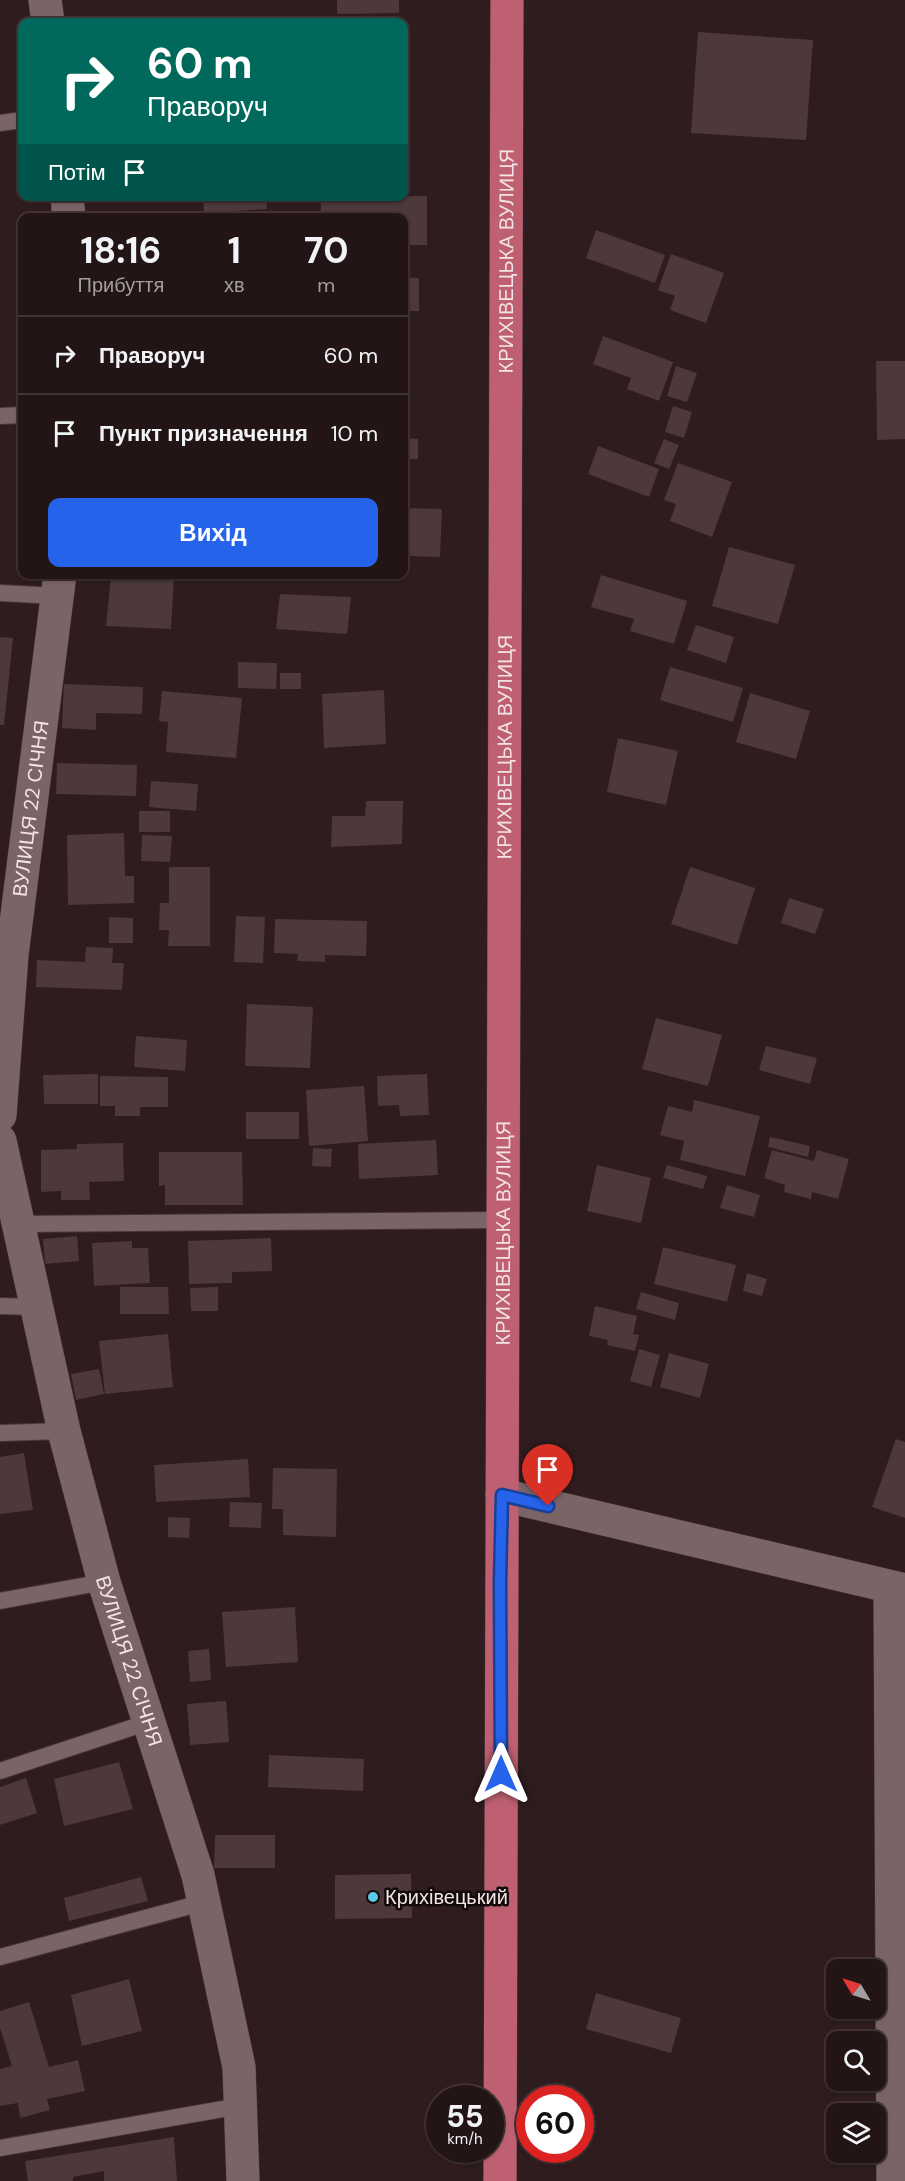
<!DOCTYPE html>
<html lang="uk">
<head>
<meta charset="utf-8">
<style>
  body { margin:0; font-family:"DM Sans",sans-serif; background:#2b1e1f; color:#f1f3f6; height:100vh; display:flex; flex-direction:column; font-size:22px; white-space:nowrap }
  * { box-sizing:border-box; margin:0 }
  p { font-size:20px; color:#a39fa1 }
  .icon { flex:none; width:33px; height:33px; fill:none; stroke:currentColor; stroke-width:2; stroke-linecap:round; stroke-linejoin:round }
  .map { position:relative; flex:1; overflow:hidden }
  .details { position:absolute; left:18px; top:213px; width:390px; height:366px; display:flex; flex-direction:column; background:#231516; border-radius:12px; box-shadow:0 2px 4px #0004,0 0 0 2px #403435 }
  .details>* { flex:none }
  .top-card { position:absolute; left:18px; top:18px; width:390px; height:183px; border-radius:12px; box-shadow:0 2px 4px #0004,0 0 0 2px #403435; background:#00695c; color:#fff; overflow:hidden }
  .needle { width:39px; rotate:308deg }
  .buttons { position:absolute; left:826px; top:1959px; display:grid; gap:12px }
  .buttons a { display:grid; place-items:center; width:60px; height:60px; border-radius:12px; background:#231516; box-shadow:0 2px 4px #0004,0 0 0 2px #403435; font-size:30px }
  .speed { position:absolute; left:426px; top:2085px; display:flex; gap:12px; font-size:30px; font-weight:700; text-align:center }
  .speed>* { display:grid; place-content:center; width:78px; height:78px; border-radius:50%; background:#231516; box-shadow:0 2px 4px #0004,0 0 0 2px #403435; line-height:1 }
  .speed small { font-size:15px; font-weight:400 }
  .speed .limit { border:9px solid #d22; background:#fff; color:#111 }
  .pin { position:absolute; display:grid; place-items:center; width:51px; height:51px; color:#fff; margin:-62px -26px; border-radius:50% 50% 50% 0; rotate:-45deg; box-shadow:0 0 6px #0007 }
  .pin .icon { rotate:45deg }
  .me { position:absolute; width:66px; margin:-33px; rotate:0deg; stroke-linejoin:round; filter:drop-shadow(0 0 4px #0008) }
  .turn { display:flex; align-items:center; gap:21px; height:126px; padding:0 30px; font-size:27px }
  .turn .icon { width:78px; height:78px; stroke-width:2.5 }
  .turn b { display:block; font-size:42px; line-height:51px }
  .then { display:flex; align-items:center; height:57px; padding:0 30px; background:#0003; gap:12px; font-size:22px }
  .eta { display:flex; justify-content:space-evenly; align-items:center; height:102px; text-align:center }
  .eta b { font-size:36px; font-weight:700; line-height:42px }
  .primary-button { display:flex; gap:12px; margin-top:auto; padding:12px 30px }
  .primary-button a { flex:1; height:69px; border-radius:12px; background:#2563eb; color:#fff; font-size:24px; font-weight:700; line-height:69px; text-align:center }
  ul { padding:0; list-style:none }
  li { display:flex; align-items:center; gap:18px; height:78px; padding:0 30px; border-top:2px solid #403435 }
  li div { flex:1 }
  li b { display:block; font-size:22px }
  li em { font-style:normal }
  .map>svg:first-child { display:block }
  .building { fill:#4d383a }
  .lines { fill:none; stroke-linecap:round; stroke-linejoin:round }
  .service-casing { stroke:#463739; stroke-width:18 }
  .minor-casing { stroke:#463739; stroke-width:34 }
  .primary-casing { stroke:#463739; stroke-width:34 }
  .service { stroke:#7b6466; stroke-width:16 }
  .minor { stroke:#7b6466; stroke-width:33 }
  .primary { stroke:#be6071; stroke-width:33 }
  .route-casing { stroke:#184099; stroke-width:15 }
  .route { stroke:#2563eb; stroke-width:10 }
  .poi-dot { fill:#5dc7e8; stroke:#12090a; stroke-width:2 }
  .labels { text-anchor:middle; stroke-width:5; stroke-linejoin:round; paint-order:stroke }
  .street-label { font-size:20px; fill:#f2e4e5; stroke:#12090a }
  .poi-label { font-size:20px; fill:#f2e4e5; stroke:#12090a; text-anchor:start }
</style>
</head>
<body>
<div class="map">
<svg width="905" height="2181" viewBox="0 0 905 2181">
  <rect width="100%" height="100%" fill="#2f1c1e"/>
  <g class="building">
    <path d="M337 0H399V13L337 14Z"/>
    <path d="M698 32 813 40 806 140 691 133Z"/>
    <path d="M203 196H266L267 209 204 213Z"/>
    <path d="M427 196V245H404V218H321V197Z"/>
    <path d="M596 230 665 255 655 283 586 258Z"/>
    <path d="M671 254 724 273 706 323 670 310 675 296 658 290Z"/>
    <path d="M404 277 419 278V311H404Z"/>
    <path d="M603 336 673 362 659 401 627 389 631 378 593 364Z"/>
    <path d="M876 361H905V439L877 440Z"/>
    <path d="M676 366 697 373 687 402 667 396Z"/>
    <path d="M673 406 692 412 684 438 665 432Z"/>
    <path d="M404 438 418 439V459H404Z"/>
    <path d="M664 439 679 445 669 469 654 463Z"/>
    <path d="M598 446 659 469 649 497 588 474Z"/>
    <path d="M678 463 732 482 712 537 670 521 676 504 664 500Z"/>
    <path d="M404 508 442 509 440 557 404 556Z"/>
    <path d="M729 547 795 565 778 624 712 606Z"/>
    <path d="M111 575 174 577 171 629 106 626Z"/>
    <path d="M601 575 687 601 674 644 630 631 634 619 591 607Z"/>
    <path d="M280 594 351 597 347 634 276 629Z"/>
    <path d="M696 625 734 637 726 663 687 650Z"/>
    <path d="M0 637 13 638 4 725H0Z"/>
    <path d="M238 662 277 663 276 689 238 688Z"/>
    <path d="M670 667 743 688 733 722 660 700Z"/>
    <rect x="280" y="673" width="21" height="16"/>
    <path d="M64 684 143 687 142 714 96 713V730L62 728Z"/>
    <path d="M384 690 386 744 324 748 322 694Z"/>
    <path d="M162 691 242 698 236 758 166 752 168 722 159 721Z"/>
    <path d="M750 693 810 711 796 759 736 742Z"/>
    <path d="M618 738 678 751 666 805 607 792Z"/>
    <path d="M57 763 137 765 136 796 56 794Z"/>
    <path d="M151 781 198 784 196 811 149 807Z"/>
    <path d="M366 801H403L402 844 331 847 332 816H365Z"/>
    <rect x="139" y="811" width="31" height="21"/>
    <path d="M124 833 125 876H134V903L68 905 67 835Z"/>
    <path d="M142 835 172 836 170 862 141 861Z"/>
    <path d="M169 867H210V946H168L169 930H159L160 903H169Z"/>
    <path d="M690 867 755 888 737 945 671 924Z"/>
    <path d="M789 898 824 909 815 934 781 923Z"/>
    <path d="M236 916 265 917 263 963 234 962Z"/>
    <path d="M109 917 133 918V943H109Z"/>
    <path d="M275 919 367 921 366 956 325 955V962L297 961 298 954 274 953Z"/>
    <path d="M86 947 113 948 112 963H124L122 990 36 987 37 960 85 962Z"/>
    <path d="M247 1004 313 1007 310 1068 245 1066Z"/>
    <path d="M656 1018 722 1035 708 1086 642 1069Z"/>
    <path d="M136 1036 187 1040 185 1071 134 1067Z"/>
    <path d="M766 1046 817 1058 810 1084 759 1070Z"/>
    <path d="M98 1074V1104H44L43 1075Z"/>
    <path d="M427 1074 429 1115 400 1116 399 1105 378 1106 377 1076Z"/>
    <path d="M100 1076 168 1077V1107H140V1116H115V1106H100Z"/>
    <path d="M364 1086 368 1141 309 1146 306 1090Z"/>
    <path d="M694 1100 760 1116 745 1176 680 1160 684 1141 660 1135 668 1106 692 1112Z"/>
    <rect x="246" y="1112" width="53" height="27"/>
    <path d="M770 1137 810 1146 808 1157 768 1147Z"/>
    <path d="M436 1140 438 1175 359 1179 358 1144Z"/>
    <path d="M123 1143 124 1181 89 1182 90 1200H61V1191L41 1192V1150L77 1149V1144Z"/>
    <path d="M313 1148 332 1149 331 1167 312 1166Z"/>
    <path d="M772 1150 814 1161 817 1150 849 1159 838 1199 812 1192 811 1199 784 1192 785 1185 764 1178Z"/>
    <path d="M159 1152H242L243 1205H165V1185L159 1186Z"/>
    <path d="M597 1165 651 1178 641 1223 587 1211Z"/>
    <path d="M667 1165 707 1176 703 1189 663 1178Z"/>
    <path d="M727 1185 760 1195 754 1217 720 1208Z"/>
    <path d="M77 1236 79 1261 45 1264 43 1239Z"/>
    <path d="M271 1238 272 1271 232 1272V1283L189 1284 188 1241Z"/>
    <path d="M132 1241V1248H148L150 1283 94 1286 92 1243Z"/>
    <path d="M663 1247 736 1265 727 1302 654 1284Z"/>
    <path d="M747 1273 767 1279 762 1296 743 1291Z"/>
    <path d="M120 1287H168L169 1314H120Z"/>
    <path d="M218 1287V1311H191L190 1288Z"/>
    <path d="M641 1292 679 1303 675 1320 636 1309Z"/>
    <path d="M595 1306 637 1316 633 1334 639 1335 635 1351 607 1345 608 1340 589 1336Z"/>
    <path d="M168 1334 173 1387 105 1394 99 1341Z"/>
    <path d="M639 1349 660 1355 651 1387 630 1381Z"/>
    <path d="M669 1353 709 1364 700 1398 660 1387Z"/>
    <path d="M99 1369 104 1394 76 1400 71 1374Z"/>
    <path d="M896 1439 905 1442V1518L872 1507Z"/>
    <path d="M24 1453 33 1510 0 1514V1457Z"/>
    <path d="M248 1459 250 1497 156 1502 154 1465Z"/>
    <path d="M273 1468 337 1469 336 1537 283 1535V1509H272Z"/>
    <path d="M230 1502 262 1503 261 1528 229 1527Z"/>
    <path d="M168 1517 190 1518 189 1538 168 1537Z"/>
    <path d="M295 1607 298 1662 226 1667 222 1612Z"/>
    <path d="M209 1649 211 1680 190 1682 188 1651Z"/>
    <path d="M226 1701 229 1742 190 1745 187 1704Z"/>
    <path d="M269 1755 364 1759 363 1791 268 1787Z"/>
    <path d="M119 1762 133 1809 64 1826 54 1779Z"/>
    <path d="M26 1778 37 1813 0 1825V1787Z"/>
    <path d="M215 1835H275V1868H214Z"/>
    <path d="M411 1874 412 1918 335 1919V1875Z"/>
    <path d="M141 1877 148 1901 69 1921 64 1898Z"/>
    <path d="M129 1979 142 2031 82 2046 71 1995Z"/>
    <path d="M596 1993 681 2018 671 2053 586 2029Z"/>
    <path d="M29 2002 49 2067 78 2060 85 2091 47 2099 50 2110 20 2118 18 2103 0 2106V2069L12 2066 0 2028V2011Z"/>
    <path d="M174 2137 177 2181H104V2171L73 2177V2181H28L25 2161Z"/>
  </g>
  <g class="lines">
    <g class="service-casing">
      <g id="service">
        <path d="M0 123 22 120"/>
        <path d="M0 416 22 415"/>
        <path d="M0 593 57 596"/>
        <path d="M18 1224 502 1220"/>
        <path d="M0 1306 37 1307"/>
        <path d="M0 1433 64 1431"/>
        <path d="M0 1601 104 1582"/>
        <path d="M0 1771 149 1722"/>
        <path d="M0 1957 205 1902"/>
        <path d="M0 2148 240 2106"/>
      </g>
    </g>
    <g class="minor-casing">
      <g id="minor">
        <path d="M45 0 48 22"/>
        <path d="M67 196 69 218"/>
        <path id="s1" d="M0 1115 12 955 60 574"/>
        <path id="s2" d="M0 1141 64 1431 104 1582 198 1875 239 2067 243 2181"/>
        <path d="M502 1495 905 1590"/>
        <path d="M890 1587 893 2181"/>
      </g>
    </g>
    <g class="primary-casing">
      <g id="primary">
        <path id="s3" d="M500 2181 507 0"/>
      </g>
    </g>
    <use href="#service" class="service"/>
    <use href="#minor" class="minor"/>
    <use href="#primary" class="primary"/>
  </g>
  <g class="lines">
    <g class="route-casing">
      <path id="route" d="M501 1774 500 1582 502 1495 548 1506"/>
    </g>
    <use href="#route" class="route"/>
  </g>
  <circle class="poi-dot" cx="373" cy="1897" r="6"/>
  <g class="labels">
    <g class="street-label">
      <text dy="7" stroke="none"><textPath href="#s3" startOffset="1920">КРИХІВЕЦЬКА ВУЛИЦЯ</textPath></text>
      <text dy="7" stroke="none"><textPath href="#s3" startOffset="1434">КРИХІВЕЦЬКА ВУЛИЦЯ</textPath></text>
      <text dy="7" stroke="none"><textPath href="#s1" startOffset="308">ВУЛИЦЯ 22 СІЧНЯ</textPath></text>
      <text dy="7" stroke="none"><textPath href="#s3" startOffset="948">КРИХІВЕЦЬКА ВУЛИЦЯ</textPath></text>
      <text dy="7" stroke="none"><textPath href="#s2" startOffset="536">ВУЛИЦЯ 22 СІЧНЯ</textPath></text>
    </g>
    <g class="poi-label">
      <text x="385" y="1904">Крихівецький</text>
    </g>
  </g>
</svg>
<div class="buttons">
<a><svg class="needle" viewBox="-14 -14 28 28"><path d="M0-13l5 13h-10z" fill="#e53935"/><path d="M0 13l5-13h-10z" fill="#a39fa1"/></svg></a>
<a><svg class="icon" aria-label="search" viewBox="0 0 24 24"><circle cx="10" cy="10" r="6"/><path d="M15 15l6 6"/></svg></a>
<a><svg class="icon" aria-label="layers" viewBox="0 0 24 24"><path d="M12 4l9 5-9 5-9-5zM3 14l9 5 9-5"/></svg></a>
</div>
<div class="speed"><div>55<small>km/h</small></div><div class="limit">60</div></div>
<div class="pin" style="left:548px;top:1506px;background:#d93025"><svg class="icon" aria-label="arrive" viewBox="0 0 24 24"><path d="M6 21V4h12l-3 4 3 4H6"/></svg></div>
<svg class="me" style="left:501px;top:1774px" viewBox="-20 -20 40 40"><path d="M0-17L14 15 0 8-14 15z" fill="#2563eb" stroke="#fff" stroke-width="4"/></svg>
<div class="top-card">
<div class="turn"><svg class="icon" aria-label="right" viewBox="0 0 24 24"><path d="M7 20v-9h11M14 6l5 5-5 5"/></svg><div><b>60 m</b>Праворуч</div></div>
<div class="then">Потім<svg class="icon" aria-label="arrive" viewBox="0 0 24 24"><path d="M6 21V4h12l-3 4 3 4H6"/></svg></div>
</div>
<section class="details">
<div class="eta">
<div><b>18:16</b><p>Прибуття</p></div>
<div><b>1</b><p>хв</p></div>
<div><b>70</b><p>m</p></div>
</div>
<ul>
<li><svg class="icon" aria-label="right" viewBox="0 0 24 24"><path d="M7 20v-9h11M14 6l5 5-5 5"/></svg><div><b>Праворуч</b></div><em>60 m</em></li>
<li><svg class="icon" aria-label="arrive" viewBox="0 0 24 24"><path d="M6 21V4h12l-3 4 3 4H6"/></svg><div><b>Пункт призначення</b></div><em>10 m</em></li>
</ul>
<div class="primary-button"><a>Вихід</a></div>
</section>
</div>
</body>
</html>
